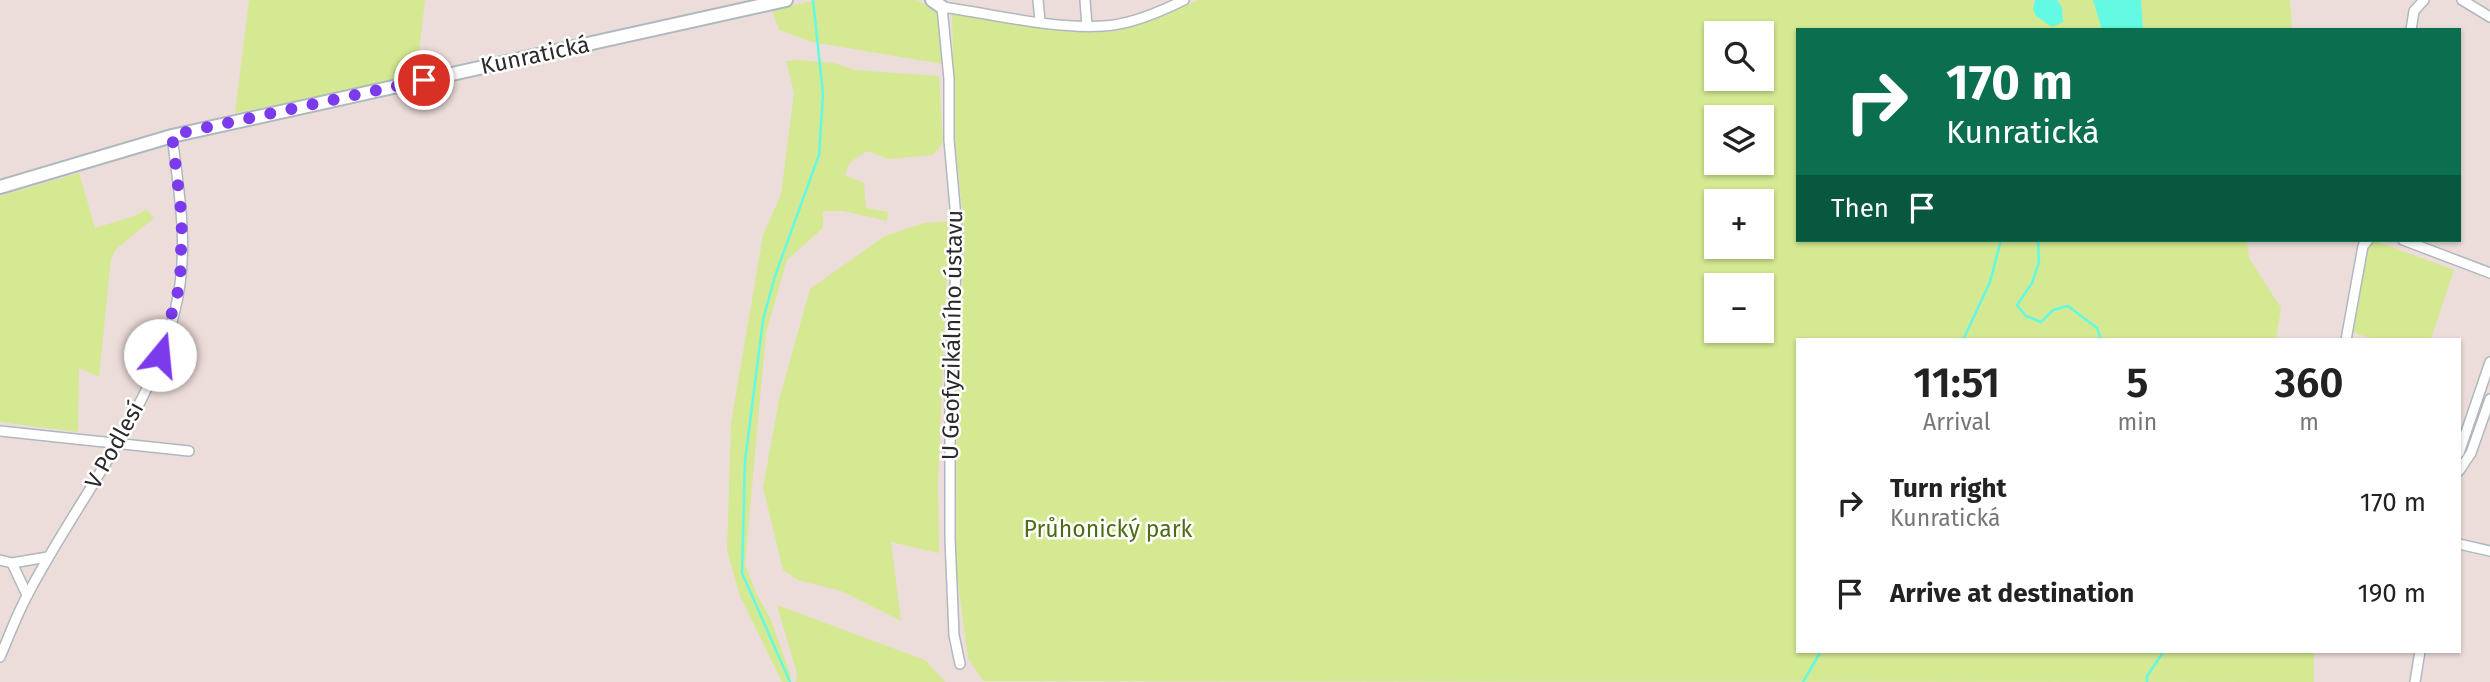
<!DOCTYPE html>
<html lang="en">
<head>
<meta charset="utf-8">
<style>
  body { margin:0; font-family:"Fira Sans",sans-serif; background:#f6f6f6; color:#222; height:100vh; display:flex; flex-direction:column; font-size:26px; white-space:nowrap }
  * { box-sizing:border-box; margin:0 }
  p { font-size:23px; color:#767676 }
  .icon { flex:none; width:38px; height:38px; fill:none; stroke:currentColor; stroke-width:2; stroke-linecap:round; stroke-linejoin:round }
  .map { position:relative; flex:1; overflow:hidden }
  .panel { position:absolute; left:1796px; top:338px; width:665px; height:315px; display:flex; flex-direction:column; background:#fff; border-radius:0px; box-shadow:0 2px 5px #0004 }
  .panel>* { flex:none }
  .top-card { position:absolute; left:1796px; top:28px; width:665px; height:214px; border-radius:0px; box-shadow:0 2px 5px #0004; background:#0b6e4f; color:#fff; overflow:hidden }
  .controls { position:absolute; left:1704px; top:21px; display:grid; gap:14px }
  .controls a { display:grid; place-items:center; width:70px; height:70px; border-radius:0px; background:#fff; box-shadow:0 2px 5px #0004; font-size:35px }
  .pin { position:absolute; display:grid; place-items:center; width:60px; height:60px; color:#fff; margin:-30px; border:4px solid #fff; border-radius:50%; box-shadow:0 2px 7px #0007 }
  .me { position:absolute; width:77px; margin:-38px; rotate:17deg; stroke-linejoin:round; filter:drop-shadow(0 0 5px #0008) }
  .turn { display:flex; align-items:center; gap:24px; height:147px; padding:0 35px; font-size:32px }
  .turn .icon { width:91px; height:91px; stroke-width:2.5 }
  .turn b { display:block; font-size:49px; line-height:60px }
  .then { display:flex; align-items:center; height:66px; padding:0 35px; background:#0003; gap:14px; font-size:26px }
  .eta { display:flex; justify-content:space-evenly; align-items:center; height:119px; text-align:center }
  .eta b { font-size:42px; font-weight:600; line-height:49px }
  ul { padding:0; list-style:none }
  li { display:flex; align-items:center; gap:21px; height:91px; padding:0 35px }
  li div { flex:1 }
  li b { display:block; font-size:26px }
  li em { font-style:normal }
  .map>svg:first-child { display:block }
  .green { fill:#d4e992; fill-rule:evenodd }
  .water { fill:#64f9e2 }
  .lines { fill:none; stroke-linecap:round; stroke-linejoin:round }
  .stream { stroke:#64f9e2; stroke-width:2.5 }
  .street-casing { stroke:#aeb8bf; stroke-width:12 }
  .secondary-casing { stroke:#aeb8bf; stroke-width:16 }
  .street { stroke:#fff; stroke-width:9 }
  .secondary { stroke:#fff; stroke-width:12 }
  .route { stroke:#7c3aed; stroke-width:12; stroke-dasharray:0 21.6 }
  .labels { text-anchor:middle; stroke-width:5; stroke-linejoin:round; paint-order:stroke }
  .street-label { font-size:23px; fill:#2a2a2a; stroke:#fff }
  .park-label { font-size:23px; fill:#4b6d14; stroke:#fff }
</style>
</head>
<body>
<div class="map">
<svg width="2490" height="682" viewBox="0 0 2490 682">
  <rect width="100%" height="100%" fill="#edddda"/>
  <g class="green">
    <path d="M249 0H425L418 61 422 75 235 113Z"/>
    <path d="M817 0H916L941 12 942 64 812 42 779 30 772 10Z"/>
    <path d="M1198 0H2035L2033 4 2036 16 2052 26 2063 22 2062 7 2057 0H2093L2102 30H1797V240H2247L2249 258 2281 308 2276 339 1797 340V651H2314V682L983 681 968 658 956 569 957 361 965 239 955 139 952 13C1001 21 1052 34 1102 32 1134 31 1169 14 1198 0ZM1717 33H1762V79H1717ZM1717 117H1762V163H1717ZM1717 201H1762V247H1717ZM1717 285H1762V331H1717Z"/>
    <path d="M2141 0H2290L2292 30H2143Z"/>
    <path d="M798 60 834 63 855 70 939 76 943 143 933 155 888 159 867 151 850 162 845 175 864 183 866 208 888 212 887 221 843 211H823V228L787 260 766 333 745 564 756 593 771 620 791 676 788 682H782L740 596 727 551 731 423 763 235 781 194 794 93 786 61Z"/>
    <path d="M79 173 95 228 137 215 146 209 154 218 116 249 111 259 99 377 79 368 78 432 0 422V196Z"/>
    <path d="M949 221 938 480 939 553 891 542 901 621 841 591 798 580 783 570 763 487 779 400 810 289 885 236 924 223Z"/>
    <path d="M2378 242 2454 270 2431 339H2373L2352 332 2367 248 2369 243Z"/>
    <path d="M777 605 925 660 945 682H796L797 674Z"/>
  </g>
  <g class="water">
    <path d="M2035 0H2057L2062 7 2063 22 2052 27 2036 16 2033 9Z"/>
    <path d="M2093 0H2141L2143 30H2102Z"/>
  </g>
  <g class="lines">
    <g class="stream">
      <path d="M2038 240 2039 262 2032 283 2017 305 2026 316 2041 322 2053 310 2068 306 2097 328 2101 340"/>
      <path d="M1963 340 1990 282 2001 240"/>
      <path d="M790 682 742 573 745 461 763 320 775 276 819 155 823 94 813 0"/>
      <path d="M1803 682 1821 651"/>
      <path d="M2147 682V676L2164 651"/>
    </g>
    <g class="street-casing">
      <g id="street">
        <path d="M1038 0 1040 21"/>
        <path d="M1085 0 1087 26"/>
        <path d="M2462 0 2490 17"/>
        <path d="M2411 30 2414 11 2424 0"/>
        <path d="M2403 240 2490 273"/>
        <path d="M2346 340 2363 246 2368 240"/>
        <path d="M0 431 189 451"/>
        <path d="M2459 453 2490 362"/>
        <path d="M2459 471 2471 453 2490 399"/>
        <path d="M2459 544 2490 551"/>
        <path d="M0 560 12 563 48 557"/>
        <path d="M12 563 27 595"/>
        <path d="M0 657C9 636 17 614 28 594 78 497 165 395 180 284 187 235 178 184 172 136"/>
        <path d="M960 664 954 635 950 538V366L958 240 949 140V79L942 7C994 14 1050 29 1103 26 1130 25 1160 12 1184 0"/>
        <path d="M2415 682 2420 651"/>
      </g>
    </g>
    <g class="secondary-casing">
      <g id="secondary">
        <path d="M932 0 942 7"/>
        <path d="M0 187 172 136 786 0"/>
      </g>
    </g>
    <use href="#street" class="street"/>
    <use href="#secondary" class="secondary"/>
  </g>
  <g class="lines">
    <path class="route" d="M160 355 180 284 182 219 172 135 424 80"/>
  </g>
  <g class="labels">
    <g class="street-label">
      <text transform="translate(535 55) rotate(-12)" y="8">Kunratická</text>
      <text transform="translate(952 335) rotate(-89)" y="8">U Geofyzikálního ústavu</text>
      <text transform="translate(114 445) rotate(-61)" y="8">V Podlesí</text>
    </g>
    <g class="park-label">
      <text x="1108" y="537">Průhonický park</text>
    </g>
  </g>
</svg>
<div class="controls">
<a><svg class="icon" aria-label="search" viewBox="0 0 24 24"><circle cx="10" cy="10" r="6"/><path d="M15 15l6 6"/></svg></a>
<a><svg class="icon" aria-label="layers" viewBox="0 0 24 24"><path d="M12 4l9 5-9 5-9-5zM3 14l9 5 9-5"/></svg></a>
<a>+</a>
<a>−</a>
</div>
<div class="pin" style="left:424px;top:80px;background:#d93025"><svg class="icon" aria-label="arrive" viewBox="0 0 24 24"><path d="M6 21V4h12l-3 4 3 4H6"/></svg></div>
<svg class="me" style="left:160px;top:355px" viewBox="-20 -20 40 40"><circle r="19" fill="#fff"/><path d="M0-13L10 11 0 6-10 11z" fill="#7c3aed"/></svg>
<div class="top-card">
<div class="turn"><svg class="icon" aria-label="right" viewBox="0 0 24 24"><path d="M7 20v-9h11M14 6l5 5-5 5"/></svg><div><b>170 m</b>Kunratická</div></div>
<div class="then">Then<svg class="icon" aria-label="arrive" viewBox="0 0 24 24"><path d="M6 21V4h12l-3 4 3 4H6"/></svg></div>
</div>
<section class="panel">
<div class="eta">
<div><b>11:51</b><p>Arrival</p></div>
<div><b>5</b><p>min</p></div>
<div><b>360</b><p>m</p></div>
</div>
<ul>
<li><svg class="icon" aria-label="right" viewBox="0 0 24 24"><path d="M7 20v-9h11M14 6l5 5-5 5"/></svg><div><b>Turn right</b><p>Kunratická</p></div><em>170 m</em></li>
<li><svg class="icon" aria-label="arrive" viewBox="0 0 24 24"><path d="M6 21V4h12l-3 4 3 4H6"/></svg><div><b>Arrive at destination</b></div><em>190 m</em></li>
</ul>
</section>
</div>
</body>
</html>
